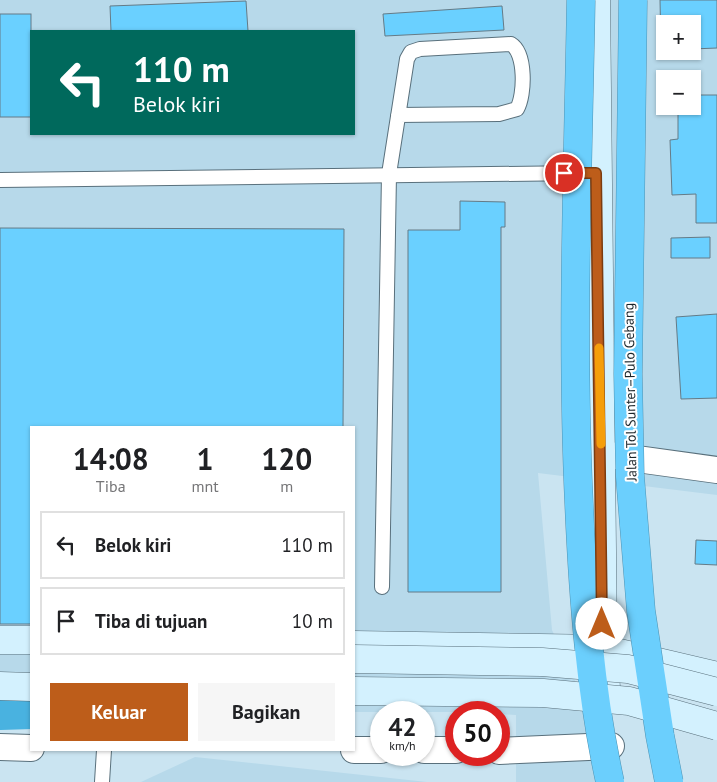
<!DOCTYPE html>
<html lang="id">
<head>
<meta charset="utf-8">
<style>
  body { margin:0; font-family:"PT Sans",sans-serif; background:#f6f6f6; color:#202124; height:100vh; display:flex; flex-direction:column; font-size:19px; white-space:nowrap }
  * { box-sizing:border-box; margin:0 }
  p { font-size:16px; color:#757577 }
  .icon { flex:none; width:28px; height:28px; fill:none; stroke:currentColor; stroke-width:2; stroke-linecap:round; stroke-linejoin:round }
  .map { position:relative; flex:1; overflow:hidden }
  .sheet { position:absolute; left:30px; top:426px; width:325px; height:325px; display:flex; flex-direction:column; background:#fff; border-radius:0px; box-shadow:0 1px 4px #0004 }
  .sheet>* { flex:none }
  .hud { position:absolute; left:30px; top:30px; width:325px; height:105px; border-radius:0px; box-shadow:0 1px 4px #0004; background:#00695c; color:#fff; overflow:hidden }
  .buttons { position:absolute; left:656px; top:15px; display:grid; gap:10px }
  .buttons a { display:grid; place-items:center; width:45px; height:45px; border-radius:0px; background:#fff; box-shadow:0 1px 4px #0004; font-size:25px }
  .speed { position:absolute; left:370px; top:701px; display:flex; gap:10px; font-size:25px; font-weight:700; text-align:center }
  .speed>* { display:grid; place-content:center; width:65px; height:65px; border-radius:50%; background:#fff; box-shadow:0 1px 4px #0004; line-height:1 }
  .speed small { font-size:12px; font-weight:400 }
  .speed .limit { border:8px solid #d22; background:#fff; color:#111 }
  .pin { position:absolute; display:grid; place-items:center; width:42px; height:42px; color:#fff; margin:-21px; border:2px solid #fff; border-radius:50%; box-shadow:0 1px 5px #0007 }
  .me { position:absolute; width:55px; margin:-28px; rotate:0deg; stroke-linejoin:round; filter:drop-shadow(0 0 4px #0008) }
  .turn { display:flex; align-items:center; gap:18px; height:105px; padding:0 20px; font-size:22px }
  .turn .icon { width:65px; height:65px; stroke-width:2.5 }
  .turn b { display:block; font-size:35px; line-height:42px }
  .eta { display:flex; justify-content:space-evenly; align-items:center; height:85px; text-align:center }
  .eta b { font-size:30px; font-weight:700; line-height:35px }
  .cta { display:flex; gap:10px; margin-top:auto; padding:10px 20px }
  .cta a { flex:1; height:58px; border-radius:0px; background:#bd5d1a; color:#fff; font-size:20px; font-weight:700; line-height:58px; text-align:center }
  .cta a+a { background:#f6f6f6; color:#202124 }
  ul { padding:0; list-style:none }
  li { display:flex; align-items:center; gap:15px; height:68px; margin:0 10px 8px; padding:0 10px; border:2px solid #e0e0e0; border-radius:0px }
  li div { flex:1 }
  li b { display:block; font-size:19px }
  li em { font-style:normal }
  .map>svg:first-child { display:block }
  .built { fill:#b7d9ea; fill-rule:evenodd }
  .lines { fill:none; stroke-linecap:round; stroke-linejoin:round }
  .river { stroke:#49b2e0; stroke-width:48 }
  .building { fill:#6ad0ff; stroke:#647b87 }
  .lane-casing { stroke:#59707c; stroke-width:16 }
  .street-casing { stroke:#59707c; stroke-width:28 }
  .secondary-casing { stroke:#59707c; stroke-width:29 }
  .lane { stroke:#fff; stroke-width:14 }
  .street { stroke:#fff; stroke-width:26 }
  .secondary { stroke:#d3f1fe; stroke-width:28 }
  .secondary-bridge-casing { stroke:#59707c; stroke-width:29; stroke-linecap:butt }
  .highway-bridge-casing { stroke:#4f93b3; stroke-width:29; stroke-linecap:butt }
  .secondary-bridge { stroke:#d3f1fe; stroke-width:28 }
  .highway-bridge { stroke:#6bcffd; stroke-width:28 }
  .route-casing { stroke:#7b3c11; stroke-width:12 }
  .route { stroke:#bd5d1a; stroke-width:9 }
  .slow { stroke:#f59e0b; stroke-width:9 }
  .labels { text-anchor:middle; stroke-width:4; stroke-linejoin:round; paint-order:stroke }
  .street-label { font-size:14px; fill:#1a2429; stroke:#fff }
</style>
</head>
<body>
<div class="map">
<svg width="717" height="782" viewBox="0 0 717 782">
  <rect width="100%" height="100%" fill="#cae4f1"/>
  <g class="built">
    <path d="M0 0H717V495L538 473 552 630 605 747 606 782H516V715L499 714V712H354V428H31V708H0ZM665 24H692V51H665ZM31 31H354V134H31ZM665 79H692V106H665Z"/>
    <path d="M195 757 427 782H141Z"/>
  </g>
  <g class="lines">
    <path class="river" d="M0 706 31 705"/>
  </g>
  <g class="building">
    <path d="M660 0H717V48L692 49V24H665V49H661Z"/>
    <path d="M246 1 248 31H111L110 6Z"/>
    <path d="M502 6 504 30 385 36 383 14Z"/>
    <rect x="0" y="14" width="31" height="103"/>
    <path d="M692 95H717V223H696V194L672 195 670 140 678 139V106H692Z"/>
    <path d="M460 201 505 202V227H501V592H408V230H460Z"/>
    <path d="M0 228 344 229 343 428H31V624H0Z"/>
    <path d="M710 237V258H671V238Z"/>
    <path d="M717 314V398L681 399 676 317Z"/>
    <path d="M696 540 717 541V565L695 564Z"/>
  </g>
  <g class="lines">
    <g class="lane-casing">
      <g id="lane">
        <path d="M0 180 582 173"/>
        <path d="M382 587 389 174 407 59 411 52 420 49 511 44C526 53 525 95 517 109L499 114 398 115"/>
        <path d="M102 782 104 750"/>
      </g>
    </g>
    <g class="street-casing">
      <g id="street">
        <path d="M601 454 717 470"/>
        <path d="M0 747 31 748"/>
        <path d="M354 750H381"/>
        <path d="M424 750H456"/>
        <path d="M499 751 611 746"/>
      </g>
    </g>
    <g class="secondary-casing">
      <g id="secondary">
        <path d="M596 0 603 643 606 688"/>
        <path d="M0 640H31"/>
        <path d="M354 645 603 649 717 676"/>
        <path d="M0 686 31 687"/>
      </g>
    </g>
    <use href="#lane" class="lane"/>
    <use href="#street" class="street"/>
    <use href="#secondary" class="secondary"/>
    <g class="secondary-bridge-casing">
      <g id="secondary-bridge">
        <path d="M354 659 542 662 628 669 717 692"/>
        <path d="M354 691 543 693 629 701 717 726"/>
      </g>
    </g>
    <g class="highway-bridge-casing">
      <g id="highway-bridge">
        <path d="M581 0C578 168 571 336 579 504 583 597 590 691 610 782"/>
        <path d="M633 0 628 374 630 476 641 611 660 736 669 782"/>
      </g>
    </g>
    <use href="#secondary-bridge" class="secondary-bridge"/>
    <use href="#highway-bridge" class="highway-bridge"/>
  </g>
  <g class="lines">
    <g class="route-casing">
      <path id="route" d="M564 173H596L602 624"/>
    </g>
    <use href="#route" class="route"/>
    <path class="slow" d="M599 348 601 444"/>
  </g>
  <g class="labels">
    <g class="street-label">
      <text transform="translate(630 392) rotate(-91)" y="5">Jalan Tol Sunter–Pulo Gebang</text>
    </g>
  </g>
</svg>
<div class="buttons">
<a>+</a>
<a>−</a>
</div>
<div class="speed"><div>42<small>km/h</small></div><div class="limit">50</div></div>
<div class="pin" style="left:564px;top:173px;background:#d93025"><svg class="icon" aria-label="arrive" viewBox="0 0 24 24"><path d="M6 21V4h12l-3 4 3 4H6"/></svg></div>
<svg class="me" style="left:602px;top:624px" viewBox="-20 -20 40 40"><circle r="19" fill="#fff"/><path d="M0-13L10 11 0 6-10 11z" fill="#bd5d1a"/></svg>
<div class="hud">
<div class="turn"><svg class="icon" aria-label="left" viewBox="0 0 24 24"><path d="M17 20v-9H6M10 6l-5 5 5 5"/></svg><div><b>110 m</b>Belok kiri</div></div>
</div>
<section class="sheet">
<div class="eta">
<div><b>14:08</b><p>Tiba</p></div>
<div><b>1</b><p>mnt</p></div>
<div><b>120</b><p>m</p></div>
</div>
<ul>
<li><svg class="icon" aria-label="left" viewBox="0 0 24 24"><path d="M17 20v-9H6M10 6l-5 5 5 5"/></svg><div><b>Belok kiri</b></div><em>110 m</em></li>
<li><svg class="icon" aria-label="arrive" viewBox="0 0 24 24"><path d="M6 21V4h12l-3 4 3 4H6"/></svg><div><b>Tiba di tujuan</b></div><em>10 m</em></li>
</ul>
<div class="cta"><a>Keluar</a><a>Bagikan</a></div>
</section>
</div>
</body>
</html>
